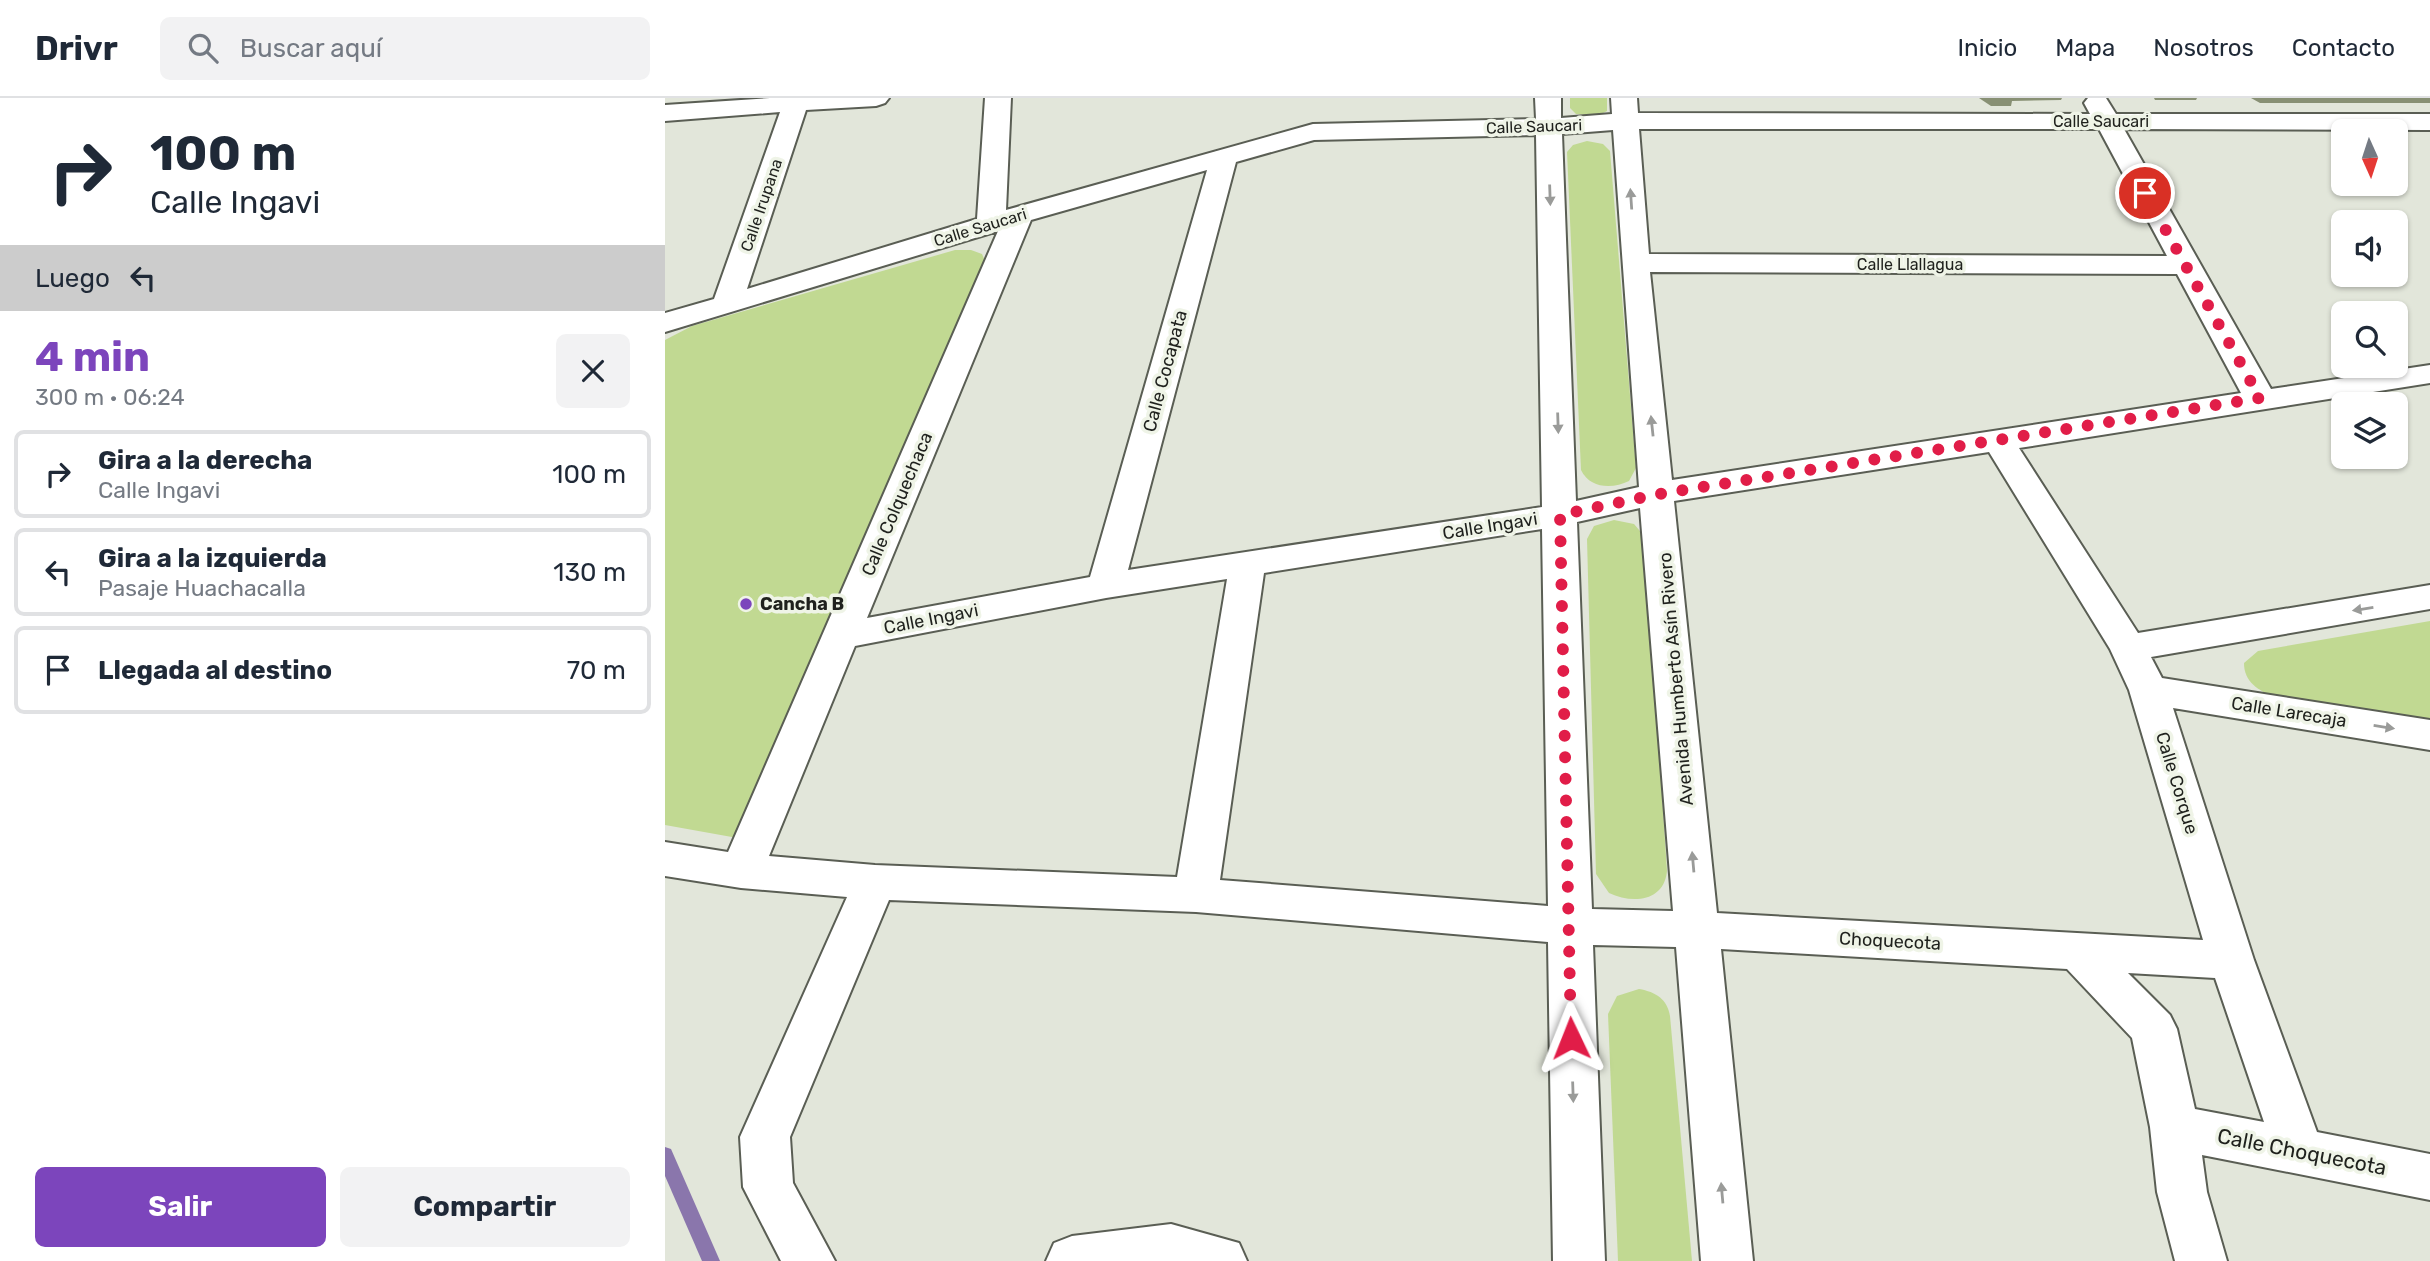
<!DOCTYPE html>
<html lang="es">
<head>
<meta charset="utf-8">
<style>
  body { margin:0; font-family:Rubik,sans-serif; background:#f2f2f3; color:#1f2937; height:100vh; display:flex; flex-direction:column; font-size:26px; white-space:nowrap }
  * { box-sizing:border-box; margin:0 }
  p { font-size:23px; color:#747a83 }
  .icon { flex:none; width:38px; height:38px; fill:none; stroke:currentColor; stroke-width:2; stroke-linecap:round; stroke-linejoin:round }
  .map { position:relative; flex:1; overflow:hidden }
  .drawer { display:flex; flex-direction:column; background:#fff; width:665px }
  .drawer>* { flex:none }
  .banner { background:#fff; color:#1f2937; overflow:hidden }
  .needle { width:46px; rotate:177deg }
  .buttons { position:absolute; left:1666px; top:21px; display:grid; gap:14px }
  .buttons a { display:grid; place-items:center; width:77px; height:77px; border-radius:10px; background:#fff; box-shadow:0 2px 5px #0004; font-size:35px }
  .pin { position:absolute; display:grid; place-items:center; width:60px; height:60px; color:#fff; margin:-30px; border:4px solid #fff; border-radius:50%; box-shadow:0 2px 7px #0007 }
  .me { position:absolute; width:77px; margin:-38px; rotate:358deg; stroke-linejoin:round; filter:drop-shadow(0 0 5px #0008) }
  .turn { display:flex; align-items:center; gap:24px; height:147px; padding:0 35px; font-size:32px }
  .turn .icon { width:91px; height:91px; stroke-width:2.5 }
  .turn b { display:block; font-size:49px; line-height:60px }
  .then { display:flex; align-items:center; height:66px; padding:0 35px; background:#0003; gap:14px; font-size:26px }
  .round { display:grid; place-items:center; flex:none; width:74px; height:74px; border-radius:10px; background:#f2f2f3 }
  .head { display:flex; align-items:center; justify-content:space-between; height:119px; padding:0 35px }
  h1 { font-size:42px; font-weight:700; line-height:52px; color:#7c45bc }
  .button { display:flex; gap:14px; margin-top:auto; padding:14px 35px }
  .button a { flex:1; height:80px; border-radius:10px; background:#7c45bc; color:#fff; font-size:28px; font-weight:700; line-height:80px; text-align:center }
  .button a+a { background:#f2f2f3; color:#1f2937 }
  ul { padding:0; list-style:none }
  li { display:flex; align-items:center; gap:21px; height:88px; margin:0 14px 10px; padding:0 21px; border:4px solid #e0e1e3; border-radius:10px }
  li div { flex:1 }
  li b { display:block; font-size:26px }
  li em { font-style:normal }
  header { display:flex; align-items:center; gap:42px; box-sizing:border-box; height:98px; padding:0 35px; background:#fff; border-bottom:2px solid #e0e1e3 }
  header strong { font-size:33px }
  nav { display:flex; gap:38px; margin-inline-start:auto; font-size:24px }
  .search { width:490px; height:63px; background:#f2f2f3; display:flex; align-items:center; gap:18px; box-sizing:border-box; padding:0 24px; border-radius:10px; color:#747a83; font-size:26px }
  main { display:flex; flex:1; min-height:0 }
  .map>svg:first-child { display:block }
  .green { fill:#c1d992 }
  .lines { fill:none; stroke-linecap:round; stroke-linejoin:round }
  .stream { fill:#8a76ac; fill-rule:evenodd }
  .minor-casing { stroke:#5a5e54; stroke-width:4 }
  .minor { fill:#fff; fill-rule:evenodd }
  .wall { fill:#889074 }
  .oneway { fill:#9a9b99 }
  .route { stroke:#e11d48; stroke-width:12; stroke-dasharray:0 21.6 }
  .poi-dot { fill:#7c45bc; stroke:#eff4e7; stroke-width:2.5 }
  .labels { text-anchor:middle; stroke-width:7; stroke-linejoin:round; paint-order:stroke }
  .far-street-label { font-size:16px; fill:#1f211d; stroke:#eff4e7 }
  .street-label { font-size:18px; fill:#1f211d; stroke:#eff4e7 }
  .poi-label { font-size:18px; font-weight:bold; fill:#1f211d; stroke:#eff4e7; text-anchor:start }
  .near-street-label { font-size:21px; fill:#1f211d; stroke:#eff4e7 }
</style>
</head>
<body>
<header>
<strong>Drivr</strong>
<div class="search"><svg class="icon" aria-label="search" viewBox="0 0 24 24"><circle cx="10" cy="10" r="6"/><path d="M15 15l6 6"/></svg>Buscar aquí</div>
<nav><a>Inicio</a><a>Mapa</a><a>Nosotros</a><a>Contacto</a></nav>
</header>
<main>
<section class="drawer">
<div class="banner">
<div class="turn"><svg class="icon" aria-label="right" viewBox="0 0 24 24"><path d="M7 20v-9h11M14 6l5 5-5 5"/></svg><div><b>100 m</b>Calle Ingavi</div></div>
<div class="then">Luego<svg class="icon" aria-label="left" viewBox="0 0 24 24"><path d="M17 20v-9H6M10 6l-5 5 5 5"/></svg></div>
</div>
<div class="head"><div><h1>4 min</h1><p>300 m · 06:24</p></div><a class="round"><svg class="icon" aria-label="close" viewBox="0 0 24 24"><path d="M6 6l12 12M18 6L6 18"/></svg></a></div>
<ul>
<li><svg class="icon" aria-label="right" viewBox="0 0 24 24"><path d="M7 20v-9h11M14 6l5 5-5 5"/></svg><div><b>Gira a la derecha</b><p>Calle Ingavi</p></div><em>100 m</em></li>
<li><svg class="icon" aria-label="left" viewBox="0 0 24 24"><path d="M17 20v-9H6M10 6l-5 5 5 5"/></svg><div><b>Gira a la izquierda</b><p>Pasaje Huachacalla</p></div><em>130 m</em></li>
<li><svg class="icon" aria-label="arrive" viewBox="0 0 24 24"><path d="M6 21V4h12l-3 4 3 4H6"/></svg><div><b>Llegada al destino</b></div><em>70 m</em></li>
</ul>
<div class="button"><a>Salir</a><a>Compartir</a></div>
</section>
<div class="map">
<svg width="1765" height="1163" viewBox="0 0 1765 1163">
  <rect width="100%" height="100%" fill="#e2e6da"/>
  <g class="green">
    <path d="M905 0H942V13L932 18 911 16 905 10Z"/>
    <path d="M922 43 938 46 945 53 971 370 964 383C948 391 925 391 916 372L902 54 908 47Z"/>
    <path d="M290 152H306L317 156 320 163 78 741 0 727V242L27 228Z"/>
    <path d="M949 422 969 426 980 439 1002 773C999 804 967 806 944 795L931 776 922 441 929 428Z"/>
    <path d="M1765 523V622L1609 599C1593 592 1579 584 1579 565L1593 553Z"/>
    <path d="M974 891C991 894 1002 901 1005 918L1027 1163H953L943 916 952 898Z"/>
  </g>
  <g class="lines">
    <path class="stream" d="M0 1049 6 1051 55 1163H37L0 1078Z"/>
    <g class="minor-casing">
      <g id="minor">
        <path d="M105 0H224L220 5 211 8 141 12 82 191 312 121 320 0H346L341 112 648 26 871 21 870 0H896V20L947 16 946 0H972L973 15 1425 16 1419 5 1423 0H1441L1451 16H1765V32L1459 31 1606 291 1765 267V285L1354 350 1473 535 1765 487V511L1486 559 1497 580 1765 622V652L1508 610 1589 862 1652 1034 1765 1056V1102L1537 1057 1542 1094 1562 1163H1510L1492 1094 1485 1029 1467 940 1402 871 1056 851 1088 1163H1036L1011 849 928 847 940 1163H888L883 844 531 814 224 802 125 1039 128 1085 170 1163H116L78 1089 75 1039 182 799 76 790 0 778V744L63 754 333 133 0 234V215L49 201 115 14 0 23V7ZM974 31H1434L1502 158 984 156ZM948 32 974 389 911 403 897 36ZM871 37 877 409 463 472 571 64 649 42ZM542 72 425 479 202 520 366 122ZM985 174 1512 176 1576 295 1007 382ZM1324 354 1445 551 1464 592 1538 842 1052 815 1009 403ZM975 410 1008 813 927 811 912 424ZM877 431 883 808 555 782 599 475ZM562 481 512 779 210 767 104 758 190 548 441 500ZM1463 875 1550 880 1599 1024 1530 1011 1512 931 1505 917Z"/>
        <path d="M506 1126 574 1145 582 1163H381L389 1145 407 1138Z"/>
      </g>
    </g>
    <use href="#minor" class="minor"/>
  </g>
  <g class="wall">
    <path d="M1314 0H1397L1396 2 1347 3 1346 8H1326Z"/>
    <path d="M1489 0H1532L1531 2H1490Z"/>
    <path d="M1586 0H1765V5H1595Z"/>
  </g>
  <defs><path id="oneway-solid" d="M-6-.8H1V-3.2L6.5 0L1 3.2V.8H-6Z" transform="scale(1.75)"/></defs>
  <g class="oneway">
    <use href="#oneway-solid" transform="translate(885 97) rotate(88)"/>
    <use href="#oneway-solid" transform="translate(966 101) rotate(-94)"/>
    <use href="#oneway-solid" transform="translate(893 325) rotate(88)"/>
    <use href="#oneway-solid" transform="translate(987 328) rotate(-96)"/>
    <use href="#oneway-solid" transform="translate(1698 511) rotate(171)"/>
    <use href="#oneway-solid" transform="translate(1719 629) rotate(9)"/>
    <use href="#oneway-solid" transform="translate(1028 764) rotate(-95)"/>
    <use href="#oneway-solid" transform="translate(908 994) rotate(88)"/>
    <use href="#oneway-solid" transform="translate(1057 1095) rotate(-95)"/>
  </g>
  <g class="lines">
    <path class="route" d="M906 940 895 417 994 396 1595 300 1480 95"/>
  </g>
  <circle class="poi-dot" cx="81" cy="506" r="7"/>
  <g class="labels">
    <g class="far-street-label">
      <text x="1436" y="29">Calle Saucari</text>
      <text transform="translate(869 28) rotate(-2)" y="6">Calle Saucari</text>
      <text transform="translate(96 107) rotate(-71)" y="6">Calle Irupana</text>
      <text transform="translate(315 129) rotate(-17)" y="6">Calle Saucari</text>
      <text x="1245" y="172">Calle Llallagua</text>
    </g>
    <g class="street-label">
      <text transform="translate(500 273) rotate(-75)" y="6">Calle Cocapata</text>
      <text transform="translate(232 406) rotate(-67)" y="6">Calle Colquechaca</text>
      <text transform="translate(825 428) rotate(-9)" y="6">Calle Ingavi</text>
      <text transform="translate(266 521) rotate(-11)" y="6">Calle Ingavi</text>
      <text transform="translate(1011 581) rotate(-95)" y="6">Avenida Humberto Asín Rivero</text>
      <text transform="translate(1624 614) rotate(9)" y="6">Calle Larecaja</text>
      <text transform="translate(1512 685) rotate(73)" y="6">Calle Corque</text>
      <text transform="translate(1225 843) rotate(3)" y="6">Choquecota</text>
    </g>
    <g class="poi-label">
      <text x="95" y="512">Cancha B</text>
    </g>
    <g class="near-street-label">
      <text transform="translate(1637 1054) rotate(11)" y="7">Calle Choquecota</text>
    </g>
  </g>
</svg>
<div class="buttons">
<a><svg class="needle" viewBox="-14 -14 28 28"><path d="M0-13l5 13h-10z" fill="#e53935"/><path d="M0 13l5-13h-10z" fill="#747a83"/></svg></a>
<a><svg class="icon" aria-label="sound" viewBox="0 0 24 24"><path d="M4 9h4l5-4v14l-5-4H4zM17 9q2 3 0 6"/></svg></a>
<a><svg class="icon" aria-label="search" viewBox="0 0 24 24"><circle cx="10" cy="10" r="6"/><path d="M15 15l6 6"/></svg></a>
<a><svg class="icon" aria-label="layers" viewBox="0 0 24 24"><path d="M12 4l9 5-9 5-9-5zM3 14l9 5 9-5"/></svg></a>
</div>
<div class="pin" style="left:1480px;top:95px;background:#d93025"><svg class="icon" aria-label="arrive" viewBox="0 0 24 24"><path d="M6 21V4h12l-3 4 3 4H6"/></svg></div>
<svg class="me" style="left:906px;top:940px" viewBox="-20 -20 40 40"><path d="M0-17L14 15 0 8-14 15z" fill="#e11d48" stroke="#fff" stroke-width="4"/></svg>
</div>
</main>
</body>
</html>
